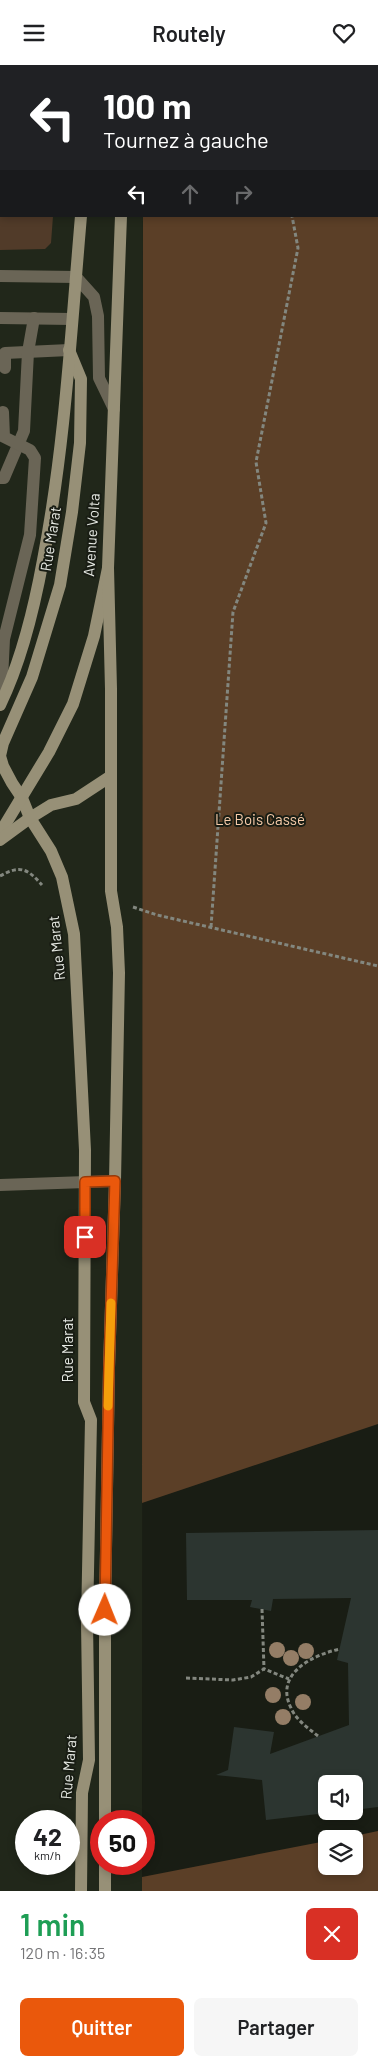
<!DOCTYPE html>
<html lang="fr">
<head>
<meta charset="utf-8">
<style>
  body { margin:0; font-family:Barlow,sans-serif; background:#f6f6f6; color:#202124; height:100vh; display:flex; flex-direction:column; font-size:19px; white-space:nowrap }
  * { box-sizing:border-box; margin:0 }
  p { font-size:16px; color:#757577 }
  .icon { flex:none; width:28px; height:28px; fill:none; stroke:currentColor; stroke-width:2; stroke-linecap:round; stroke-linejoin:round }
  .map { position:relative; height:1826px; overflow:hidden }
  .drawer { display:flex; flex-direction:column; background:#fff; flex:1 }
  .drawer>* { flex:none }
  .guide { position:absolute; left:0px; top:0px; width:379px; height:152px; box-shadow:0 2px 8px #0003; background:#202124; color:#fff; overflow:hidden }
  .controls { position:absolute; left:318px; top:1710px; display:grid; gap:10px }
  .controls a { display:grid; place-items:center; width:45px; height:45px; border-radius:8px; background:#fff; box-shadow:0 2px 8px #0003; font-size:25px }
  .speed { position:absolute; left:15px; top:1745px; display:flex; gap:10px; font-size:25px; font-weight:700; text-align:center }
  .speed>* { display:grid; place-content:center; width:65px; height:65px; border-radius:50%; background:#fff; box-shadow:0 2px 8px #0003; line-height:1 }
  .speed small { font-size:12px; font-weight:400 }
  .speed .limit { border:8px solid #d22; background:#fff; color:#111 }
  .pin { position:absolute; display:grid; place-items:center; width:42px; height:42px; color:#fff; margin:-21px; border-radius:10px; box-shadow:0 2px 8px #0006 }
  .me { position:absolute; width:55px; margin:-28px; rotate:1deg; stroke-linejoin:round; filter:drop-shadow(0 0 4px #0008) }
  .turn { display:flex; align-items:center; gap:18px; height:105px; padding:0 20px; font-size:22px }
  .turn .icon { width:65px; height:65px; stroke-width:2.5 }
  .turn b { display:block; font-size:35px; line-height:42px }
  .lanes { display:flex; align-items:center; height:48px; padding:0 20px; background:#0003; justify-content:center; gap:25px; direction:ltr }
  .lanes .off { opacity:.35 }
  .round { display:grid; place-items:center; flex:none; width:52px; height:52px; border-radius:8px; background:#f6f6f6 }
  .summary { display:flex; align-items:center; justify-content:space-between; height:85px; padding:0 20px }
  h1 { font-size:30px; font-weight:600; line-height:38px; color:#1e9e55 }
  .primary-button { display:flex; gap:10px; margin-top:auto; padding:10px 20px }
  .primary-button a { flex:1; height:58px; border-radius:8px; background:#ea580c; color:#fff; font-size:20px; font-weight:600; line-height:58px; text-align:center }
  .primary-button a+a { background:#f6f6f6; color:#202124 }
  header { display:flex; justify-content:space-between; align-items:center; height:65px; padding:0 20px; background:#fff; font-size:22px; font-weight:600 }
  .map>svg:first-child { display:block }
  .built { fill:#21271a; fill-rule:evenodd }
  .green { fill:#513b29 }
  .forest { fill:#5b3f27 }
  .building { fill:#2c3530 }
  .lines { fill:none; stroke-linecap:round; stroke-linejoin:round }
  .path { stroke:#83877f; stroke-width:3; stroke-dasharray:4 2.5; stroke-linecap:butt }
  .lane { stroke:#6a6556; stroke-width:12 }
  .street { stroke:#6a6556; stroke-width:12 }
  .secondary { stroke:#979077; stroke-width:12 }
  .tree { fill:#947d66 }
  .route-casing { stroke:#983908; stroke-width:12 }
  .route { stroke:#ea580c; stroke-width:9 }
  .slow { stroke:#f59e0b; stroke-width:9 }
  .labels { text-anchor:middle; stroke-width:4; stroke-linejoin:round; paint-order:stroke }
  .street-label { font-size:15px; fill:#e6e9e3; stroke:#191d14 }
  .park-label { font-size:15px; fill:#f8ccaa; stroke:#191d14 }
</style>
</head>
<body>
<header><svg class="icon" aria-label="menu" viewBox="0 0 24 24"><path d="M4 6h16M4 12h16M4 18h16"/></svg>Routely<svg class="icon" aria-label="heart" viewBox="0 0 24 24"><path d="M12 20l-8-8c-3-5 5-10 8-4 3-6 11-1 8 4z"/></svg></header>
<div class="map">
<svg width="378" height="1826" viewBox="0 0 378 1826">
  <rect width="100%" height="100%" fill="#191d14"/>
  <path class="built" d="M0 0H59L1 1V151H143L142 1756H101V1799H142V1826H0ZM26 1756H69V1799H26Z"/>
  <path class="green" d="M0 6 1 151H53L51 178 45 184 0 185Z"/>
  <g class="forest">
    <path d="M165 0H378V1359L142 1438 143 151H378V1Z"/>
    <path d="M378 1766V1826H142V1812L326 1776V1801H354V1774H340Z"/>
  </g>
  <path class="building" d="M378 1465V1742L354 1745V1719H326V1746H344L266 1755 262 1715 216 1710 228 1705 234 1662 274 1667 270 1689 349 1660 348 1598 337 1595 351 1533 273 1534 271 1546 250 1542 252 1535H187L186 1468Z"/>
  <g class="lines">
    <g class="path">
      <path d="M36 0V1"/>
      <path d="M271 1 272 0"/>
      <path d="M0 811C20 800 27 803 42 820"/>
      <path d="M133 842 157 850 378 901"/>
      <path d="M211 862 233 547 266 458 256 397 298 183 292 151"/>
      <path d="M262 1544 264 1604"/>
      <path d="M186 1613 233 1615 251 1612 264 1604 289 1614"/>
      <path d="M318 1671C308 1663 296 1655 291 1643 274 1609 312 1590 340 1584"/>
    </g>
    <g class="lane">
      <path d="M0 253 72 254"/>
      <path d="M5 303V288L69 285"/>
      <path d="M0 413H4L24 366 28 287 34 253"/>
      <path d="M1 635 4 574 30 470 35 393 30 385 4 372 3 347"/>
      <path d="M0 1120 115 1116"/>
    </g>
    <path class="street" d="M0 211 76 212 94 232 98 251 99 313 114 344"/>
    <g class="secondary">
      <path d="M88 1V0"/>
      <path d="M127 1V0"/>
      <path d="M69 285 81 314 80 378 72 447 60 520 32 612 3 678 0 691 3 701 12 718 22 733 30 753 51 786 62 812 74 869 85 1085 84 1337 91 1355 87 1557 89 1695 82 1728 81 1826"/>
      <path d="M0 640C22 595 34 544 43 495 65 382 71 266 81 151"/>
      <path d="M0 768 49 687 73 639 94 571 108 503 121 151"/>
      <path d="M0 775 30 753 51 740 76 734 111 711"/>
      <path d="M105 1756V1545L109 1303 115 1116 119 908 117 862 111 826V624L108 503"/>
      <path d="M105 1826V1799"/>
    </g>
  </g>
  <g class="tree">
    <circle cx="277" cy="1585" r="8"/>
    <circle cx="306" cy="1586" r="8"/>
    <circle cx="291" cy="1593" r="8"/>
    <circle cx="273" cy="1630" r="8"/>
    <circle cx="303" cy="1637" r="8"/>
    <circle cx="283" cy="1652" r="8"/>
  </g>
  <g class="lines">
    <g class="route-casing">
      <path id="route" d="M85 1172V1117L115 1116 109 1303 105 1545"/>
    </g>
    <use href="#route" class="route"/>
    <path class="slow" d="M108 1341 111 1238"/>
  </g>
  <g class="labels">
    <g class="street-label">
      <text transform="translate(92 470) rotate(-86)" y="5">Avenue Volta</text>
      <text transform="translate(51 474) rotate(-81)" y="5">Rue Marat</text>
      <text transform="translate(57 883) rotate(-96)" y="5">Rue Marat</text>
      <text transform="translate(68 1285) rotate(-90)" y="5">Rue Marat</text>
      <text transform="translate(69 1702) rotate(-85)" y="5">Rue Marat</text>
    </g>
    <g class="park-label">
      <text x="260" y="760">Le Bois Cassé</text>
    </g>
  </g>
</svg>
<div class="controls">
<a><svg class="icon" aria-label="sound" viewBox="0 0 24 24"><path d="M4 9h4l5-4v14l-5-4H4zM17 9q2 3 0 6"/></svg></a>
<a><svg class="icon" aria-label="layers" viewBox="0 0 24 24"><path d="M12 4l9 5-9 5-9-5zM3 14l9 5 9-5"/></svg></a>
</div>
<div class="speed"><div>42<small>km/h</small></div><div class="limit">50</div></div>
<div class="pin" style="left:85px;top:1172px;background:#d93025"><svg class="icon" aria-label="arrive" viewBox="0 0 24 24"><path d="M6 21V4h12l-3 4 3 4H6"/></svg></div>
<svg class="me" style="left:105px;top:1545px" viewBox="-20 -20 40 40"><circle r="19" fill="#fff"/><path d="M0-13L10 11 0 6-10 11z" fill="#ea580c"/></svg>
<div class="guide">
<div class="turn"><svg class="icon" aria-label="left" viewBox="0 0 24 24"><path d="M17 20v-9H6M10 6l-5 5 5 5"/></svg><div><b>100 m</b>Tournez à gauche</div></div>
<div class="lanes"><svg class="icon" aria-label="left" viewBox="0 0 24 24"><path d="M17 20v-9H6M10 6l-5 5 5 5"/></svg><svg class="icon off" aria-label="ahead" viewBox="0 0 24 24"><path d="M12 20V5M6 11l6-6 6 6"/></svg><svg class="icon off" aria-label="right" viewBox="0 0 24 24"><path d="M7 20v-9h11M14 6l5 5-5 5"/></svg></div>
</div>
</div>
<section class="drawer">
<div class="summary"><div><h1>1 min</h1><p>120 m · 16:35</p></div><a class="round" style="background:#d93025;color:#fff"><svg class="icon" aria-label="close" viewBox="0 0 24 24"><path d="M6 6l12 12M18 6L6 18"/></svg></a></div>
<div class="primary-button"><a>Quitter</a><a>Partager</a></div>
</section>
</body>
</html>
